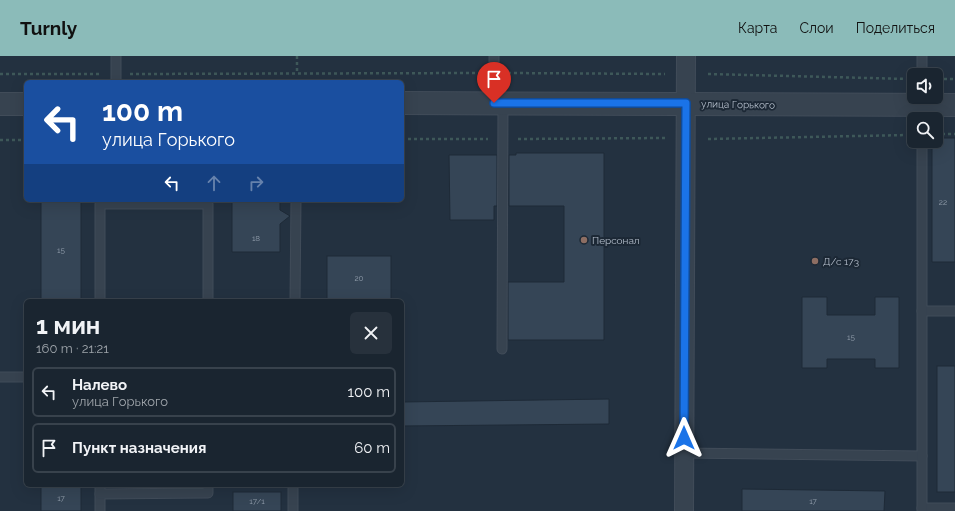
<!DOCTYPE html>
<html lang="ru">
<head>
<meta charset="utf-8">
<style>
  body { margin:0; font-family:Raleway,sans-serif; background:#27313c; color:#f1f3f6; height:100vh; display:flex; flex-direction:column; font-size:15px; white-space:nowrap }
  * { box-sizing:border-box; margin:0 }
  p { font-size:13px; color:#9fa5ab }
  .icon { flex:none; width:22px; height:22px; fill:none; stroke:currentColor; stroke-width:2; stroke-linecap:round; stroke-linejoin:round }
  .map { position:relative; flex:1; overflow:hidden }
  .panel { position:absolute; left:24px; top:243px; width:380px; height:188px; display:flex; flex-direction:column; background:#1a2530; border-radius:6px; box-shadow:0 4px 16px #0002,0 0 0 1px #38424c }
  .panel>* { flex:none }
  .top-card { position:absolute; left:24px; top:24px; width:380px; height:122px; border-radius:6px; box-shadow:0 4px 16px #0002,0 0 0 1px #38424c; background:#1a4fa0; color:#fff; overflow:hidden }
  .buttons { position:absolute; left:907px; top:12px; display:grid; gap:8px }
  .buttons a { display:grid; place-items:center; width:36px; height:36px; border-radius:6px; background:#1a2530; box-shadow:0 4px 16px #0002,0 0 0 1px #38424c; font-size:20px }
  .pin { position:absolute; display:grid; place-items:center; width:34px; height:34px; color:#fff; margin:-41px -17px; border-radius:50% 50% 50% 0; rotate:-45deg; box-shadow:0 0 4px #0007 }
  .pin .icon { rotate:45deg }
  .me { position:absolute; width:44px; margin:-22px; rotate:0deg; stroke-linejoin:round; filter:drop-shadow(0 0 3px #0008) }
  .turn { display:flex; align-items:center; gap:14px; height:84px; padding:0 12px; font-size:18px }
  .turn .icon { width:52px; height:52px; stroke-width:2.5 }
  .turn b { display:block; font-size:28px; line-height:34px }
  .lanes { display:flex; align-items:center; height:38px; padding:0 12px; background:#0003; justify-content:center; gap:20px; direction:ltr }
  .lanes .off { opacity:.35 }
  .round { display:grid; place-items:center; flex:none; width:42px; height:42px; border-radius:6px; background:#27313c }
  .summary { display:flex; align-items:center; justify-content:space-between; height:68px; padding:0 12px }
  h1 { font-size:24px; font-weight:700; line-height:30px }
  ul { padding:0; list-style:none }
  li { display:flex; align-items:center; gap:12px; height:50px; margin:0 8px 6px; padding:0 4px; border:2px solid #38424c; border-radius:6px }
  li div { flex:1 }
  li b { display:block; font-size:15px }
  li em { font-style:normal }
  header { display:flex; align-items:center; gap:24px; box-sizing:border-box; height:56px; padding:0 20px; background:#8bbbb9; color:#111 }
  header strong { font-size:19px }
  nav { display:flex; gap:22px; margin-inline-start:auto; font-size:14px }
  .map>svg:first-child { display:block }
  .building { fill:#354556; stroke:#1e2a37 }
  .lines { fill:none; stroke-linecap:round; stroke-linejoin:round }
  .service-casing { stroke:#414c59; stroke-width:11 }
  .minor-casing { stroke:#414c59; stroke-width:20 }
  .tertiary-casing { stroke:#414c59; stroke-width:24 }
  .path { stroke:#3e5859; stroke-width:2.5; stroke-dasharray:3 3; stroke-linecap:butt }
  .service { stroke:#374350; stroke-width:9 }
  .minor { stroke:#374350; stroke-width:18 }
  .tertiary { stroke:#374350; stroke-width:22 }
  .route-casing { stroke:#114b97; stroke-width:10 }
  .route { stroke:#1a73e8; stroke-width:7 }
  .education-dot { fill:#8d6e63; stroke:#1c2835; stroke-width:1.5 }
  .labels { text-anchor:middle; stroke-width:4; stroke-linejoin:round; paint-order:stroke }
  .number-label { font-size:8px; fill:#929eac }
  .street-label { font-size:10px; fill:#b4becb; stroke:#1c2835 }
  .poi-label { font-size:10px; fill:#b4becb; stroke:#1c2835; text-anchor:start }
</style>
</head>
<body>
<header>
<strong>Turnly</strong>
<nav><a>Карта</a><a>Слои</a><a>Поделиться</a></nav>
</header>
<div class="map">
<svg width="955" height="455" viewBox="0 0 955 455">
  <rect width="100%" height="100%" fill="#233140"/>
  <g class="building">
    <path d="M936 82H955V206H932V85H936Z"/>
    <path d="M516 97H604V284H508V226H564V150H509V99H516Z"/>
    <path d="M449 99H497V150H494V164H450Z"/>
    <rect x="41" y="144" width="40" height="101"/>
    <path d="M232 144H280V154L290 160 280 168V196H232Z"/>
    <rect x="327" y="200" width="64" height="45"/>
    <path d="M802 241H827V259H875V241H899V312H875V303H827V312H802Z"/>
    <rect x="937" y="310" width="18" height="126"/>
    <path d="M609 343V368L402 370V346Z"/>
    <rect x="41" y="429" width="40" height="26"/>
    <path d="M742 433 885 435 884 455H742Z"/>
    <rect x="233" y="436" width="48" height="19"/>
  </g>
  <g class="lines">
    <g class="service-casing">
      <g id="service">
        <path d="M116 0V26"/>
        <path d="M494 0V47"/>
        <path d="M922 19V0"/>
        <path d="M922 63V48"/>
        <path d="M100 245V148H208V245"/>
        <path d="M295 245 296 144"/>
        <path d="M922 255H955"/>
        <path d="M502 293 503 47"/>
        <path d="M0 321H26"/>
        <path d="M684 397 922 400"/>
        <path d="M100 429V455"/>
        <path d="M100 438 208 437V429"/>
        <path d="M922 452H955"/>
        <path d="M293 455V429"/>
        <path d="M922 455V85"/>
      </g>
    </g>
    <g class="minor-casing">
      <path id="minor" d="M684 455 686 0"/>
    </g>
    <g class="tertiary-casing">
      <g id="tertiary">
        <path d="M402 47 955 49"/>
        <path d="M0 48H26"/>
      </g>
    </g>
    <g class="path">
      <path d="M297 0V17"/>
      <path d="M508 17 665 18"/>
      <path d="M0 18H101"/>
      <path d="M130 18 479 17"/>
      <path d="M708 18 908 23"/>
      <path d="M938 23H955"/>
      <path d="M936 78H955"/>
      <path d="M402 83H488"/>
      <path d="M518 83 665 82"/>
      <path d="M708 83 908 79"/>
      <path d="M0 84H26"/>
    </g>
    <use href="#service" class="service"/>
    <use href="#minor" class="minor"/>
    <use href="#tertiary" class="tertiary"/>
  </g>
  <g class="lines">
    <g class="route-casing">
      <path id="route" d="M494 47H686L684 382"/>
    </g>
    <use href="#route" class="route"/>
  </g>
  <g class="education-dot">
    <circle cx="584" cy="184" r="4"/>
    <circle cx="815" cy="205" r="4"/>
  </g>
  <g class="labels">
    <g class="number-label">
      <text x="943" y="149">22</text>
      <text x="256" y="185">18</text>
      <text x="61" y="197">15</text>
      <text x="359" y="225">20</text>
      <text x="851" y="284">15</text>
      <text x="61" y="445">17</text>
      <text x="257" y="448">17/1</text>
      <text x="813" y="448">17</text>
    </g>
    <g class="street-label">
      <text transform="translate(738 48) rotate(1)" y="4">улица Горького</text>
    </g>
    <g class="poi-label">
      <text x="592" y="188">Персонал</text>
      <text x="823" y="209">Д/с 173</text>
    </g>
  </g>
</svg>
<div class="buttons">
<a><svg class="icon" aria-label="sound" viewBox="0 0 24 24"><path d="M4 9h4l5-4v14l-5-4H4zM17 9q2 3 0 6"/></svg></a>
<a><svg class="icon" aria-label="search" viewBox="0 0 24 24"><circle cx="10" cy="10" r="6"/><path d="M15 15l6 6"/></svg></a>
</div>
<div class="pin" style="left:494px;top:47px;background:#d93025"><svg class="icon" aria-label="arrive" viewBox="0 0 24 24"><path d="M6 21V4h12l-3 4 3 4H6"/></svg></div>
<svg class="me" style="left:684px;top:382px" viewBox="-20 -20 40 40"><path d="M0-17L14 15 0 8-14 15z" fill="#1a73e8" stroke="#fff" stroke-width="4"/></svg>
<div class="top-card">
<div class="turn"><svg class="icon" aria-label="left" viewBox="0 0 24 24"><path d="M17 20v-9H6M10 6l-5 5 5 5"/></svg><div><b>100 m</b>улица Горького</div></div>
<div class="lanes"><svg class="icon" aria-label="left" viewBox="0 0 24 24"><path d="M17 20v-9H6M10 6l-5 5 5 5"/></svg><svg class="icon off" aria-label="ahead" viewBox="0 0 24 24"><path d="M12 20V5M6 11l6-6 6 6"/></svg><svg class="icon off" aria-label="right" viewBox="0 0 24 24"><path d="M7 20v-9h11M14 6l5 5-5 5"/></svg></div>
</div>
<section class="panel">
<div class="summary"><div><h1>1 мин</h1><p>160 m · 21:21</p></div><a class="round"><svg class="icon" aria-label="close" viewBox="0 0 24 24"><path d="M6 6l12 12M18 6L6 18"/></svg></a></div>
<ul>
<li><svg class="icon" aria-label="left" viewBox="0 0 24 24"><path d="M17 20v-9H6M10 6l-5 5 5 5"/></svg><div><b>Налево</b><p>улица Горького</p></div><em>100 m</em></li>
<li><svg class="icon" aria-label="arrive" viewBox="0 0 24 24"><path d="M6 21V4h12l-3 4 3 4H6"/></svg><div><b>Пункт назначения</b></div><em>60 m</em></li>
</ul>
</section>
</div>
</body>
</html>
